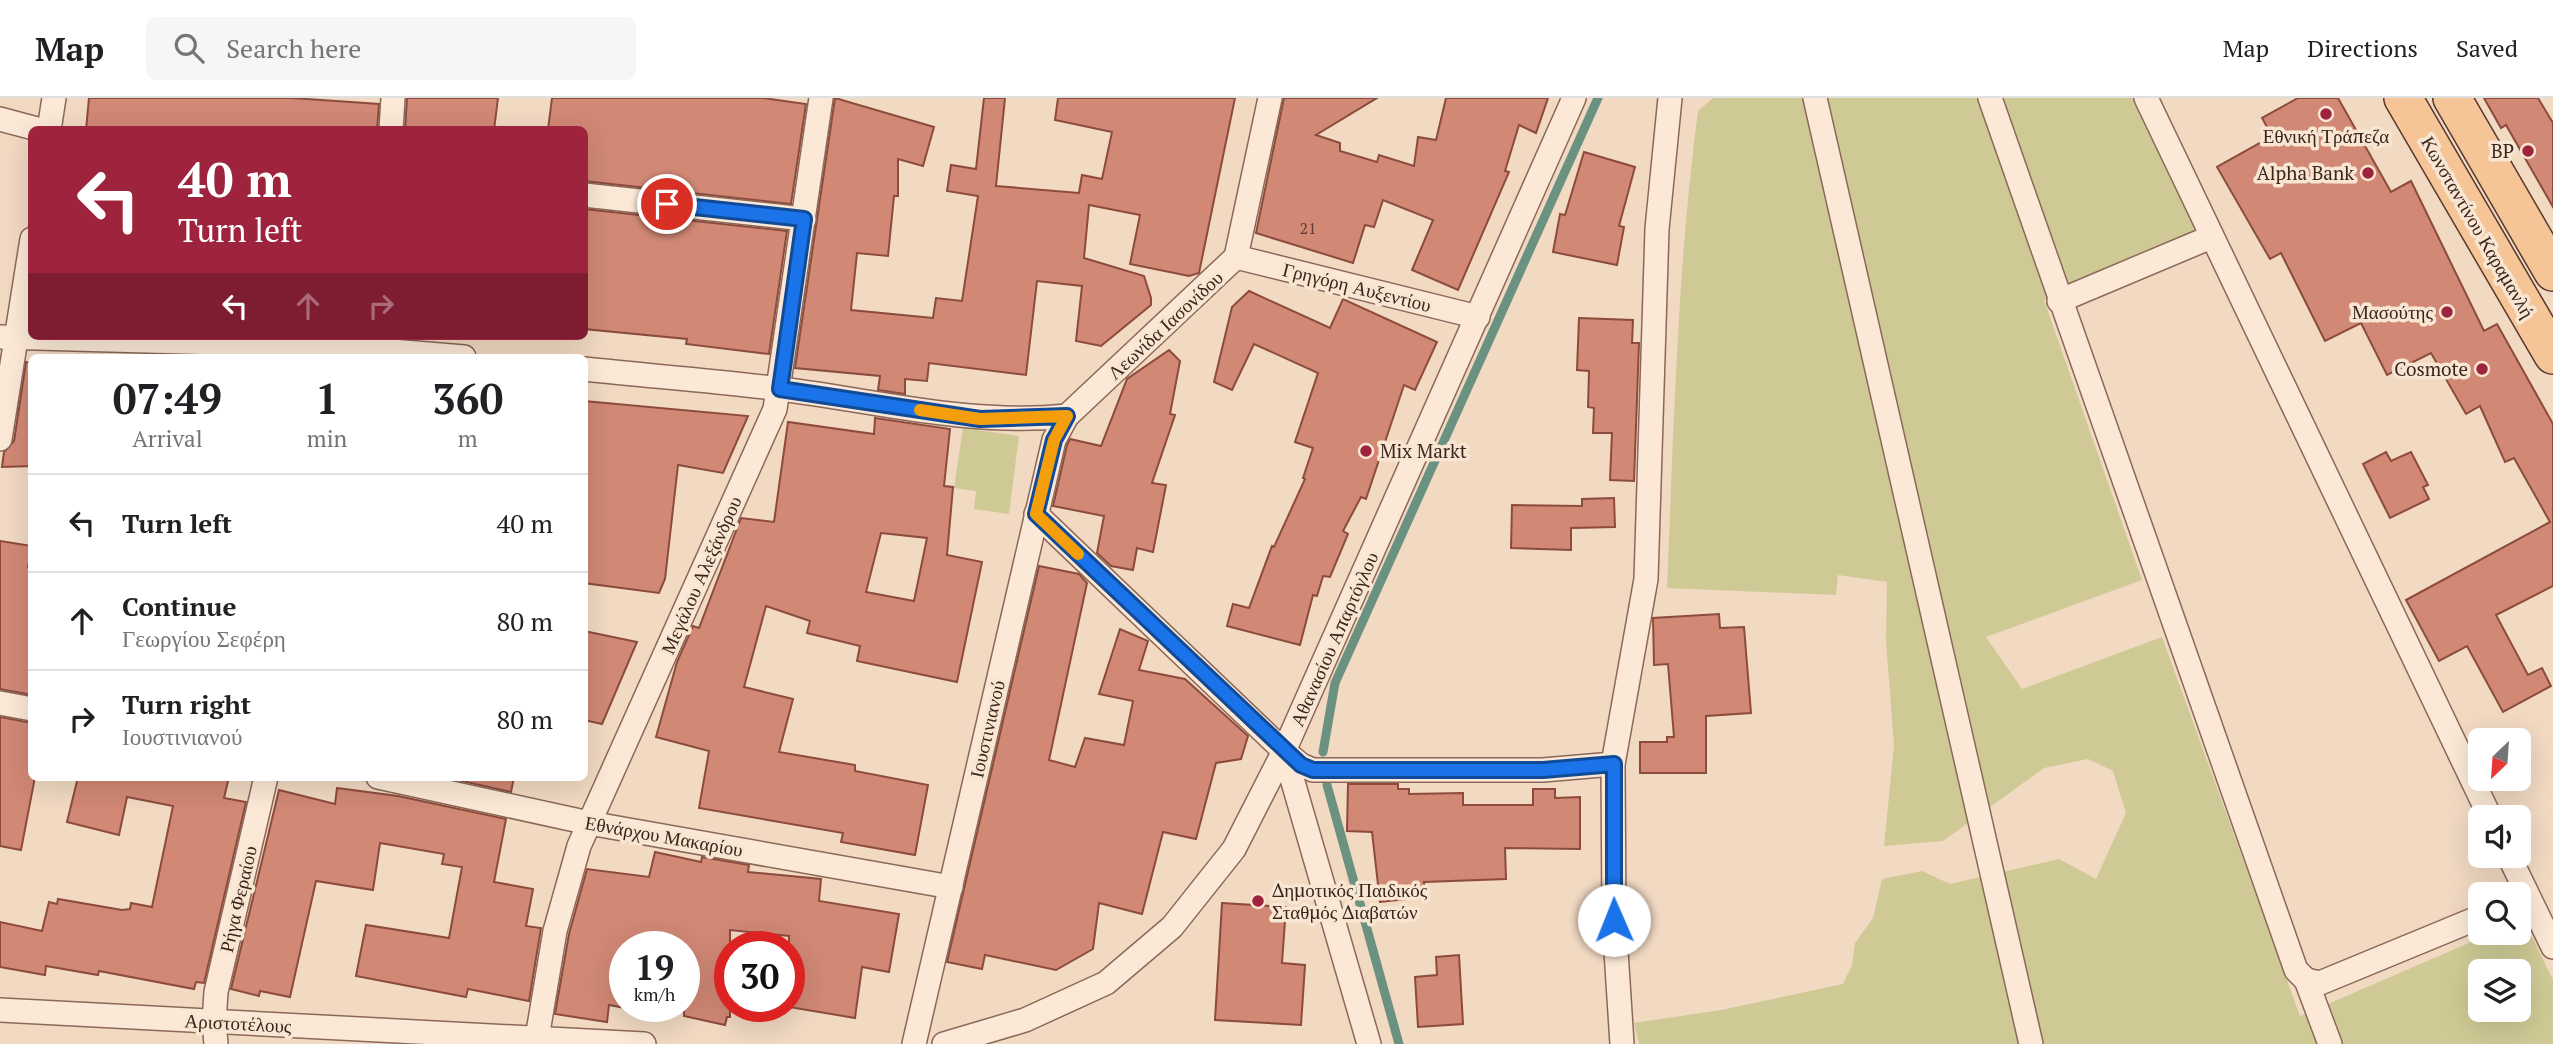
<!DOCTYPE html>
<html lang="en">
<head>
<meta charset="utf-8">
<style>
  body { margin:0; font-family:"PT Serif",serif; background:#f6f6f6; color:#202124; height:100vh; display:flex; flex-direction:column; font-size:26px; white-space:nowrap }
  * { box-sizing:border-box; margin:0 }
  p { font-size:23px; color:#757577 }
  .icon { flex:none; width:38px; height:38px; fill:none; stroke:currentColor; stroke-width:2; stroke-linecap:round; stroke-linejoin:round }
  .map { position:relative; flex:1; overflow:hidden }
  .panel { position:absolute; left:28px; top:256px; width:560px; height:427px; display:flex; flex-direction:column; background:#fff; border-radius:10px; box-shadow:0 7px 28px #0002 }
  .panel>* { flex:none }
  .banner { position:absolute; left:28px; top:28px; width:560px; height:214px; border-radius:10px; box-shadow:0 7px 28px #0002; background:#9e243e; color:#fff; overflow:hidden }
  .needle { width:46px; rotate:205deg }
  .controls { position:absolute; left:2468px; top:630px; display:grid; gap:14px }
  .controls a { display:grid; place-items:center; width:63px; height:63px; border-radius:10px; background:#fff; box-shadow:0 7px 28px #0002; font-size:35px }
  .speed { position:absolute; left:609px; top:833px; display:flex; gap:14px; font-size:35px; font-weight:700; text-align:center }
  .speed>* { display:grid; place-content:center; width:91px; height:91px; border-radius:50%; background:#fff; box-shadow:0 7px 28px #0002; line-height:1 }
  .speed small { font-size:18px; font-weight:400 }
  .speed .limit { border:10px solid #d22; background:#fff; color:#111 }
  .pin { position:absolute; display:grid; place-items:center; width:60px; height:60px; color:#fff; margin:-30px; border:4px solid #fff; border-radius:50%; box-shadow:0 2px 7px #0007 }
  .me { position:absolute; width:77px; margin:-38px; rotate:359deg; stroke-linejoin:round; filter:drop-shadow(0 0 5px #0008) }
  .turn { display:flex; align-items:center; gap:24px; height:147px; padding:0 35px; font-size:32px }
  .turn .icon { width:91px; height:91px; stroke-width:2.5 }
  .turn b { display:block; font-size:49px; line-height:60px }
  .lanes { display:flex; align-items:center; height:66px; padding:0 35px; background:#0003; justify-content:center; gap:35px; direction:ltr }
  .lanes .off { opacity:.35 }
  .eta { display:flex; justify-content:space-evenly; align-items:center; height:119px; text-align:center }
  .eta b { font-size:42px; font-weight:600; line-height:49px }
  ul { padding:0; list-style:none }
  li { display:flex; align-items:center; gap:21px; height:98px; padding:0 35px; border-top:2px solid #e0e0e0 }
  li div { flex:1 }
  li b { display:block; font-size:26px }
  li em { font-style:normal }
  header { display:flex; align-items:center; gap:42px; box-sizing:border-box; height:98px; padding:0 35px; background:#fff; border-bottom:2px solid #e0e0e0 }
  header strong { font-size:33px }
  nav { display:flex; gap:38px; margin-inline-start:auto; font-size:24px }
  .search { width:490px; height:63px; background:#f6f6f6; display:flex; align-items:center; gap:18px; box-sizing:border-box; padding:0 24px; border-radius:10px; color:#757577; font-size:26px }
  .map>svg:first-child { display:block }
  .green { fill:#cfca95; fill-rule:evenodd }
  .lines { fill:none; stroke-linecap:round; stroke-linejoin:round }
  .stream { stroke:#6b9280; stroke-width:9 }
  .building { fill:#d18875; stroke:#8c4b3c; stroke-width:2; fill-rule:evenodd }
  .minor-casing { stroke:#8c6858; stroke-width:26 }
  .primary-casing { stroke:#59382c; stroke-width:40 }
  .minor { stroke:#fbe8d6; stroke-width:23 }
  .primary { stroke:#f6c597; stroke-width:37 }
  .route-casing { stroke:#114b97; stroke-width:18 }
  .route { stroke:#1a73e8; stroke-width:12 }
  .slow { stroke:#f59e0b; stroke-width:12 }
  .poi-dot { fill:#9e243e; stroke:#f8e5d2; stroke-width:2.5 }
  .labels { text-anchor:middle; stroke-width:7; stroke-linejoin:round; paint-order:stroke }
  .number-label { font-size:16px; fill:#603e33 }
  .poi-label { font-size:19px; fill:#3a251d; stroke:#f8e5d2; text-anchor:end }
  .street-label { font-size:19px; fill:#3a251d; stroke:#f8e5d2 }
</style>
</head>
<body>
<header>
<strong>Map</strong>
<div class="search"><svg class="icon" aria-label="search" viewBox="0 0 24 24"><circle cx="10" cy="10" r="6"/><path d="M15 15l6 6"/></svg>Search here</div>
<nav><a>Map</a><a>Directions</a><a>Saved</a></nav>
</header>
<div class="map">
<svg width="2553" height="946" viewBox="0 0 2553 946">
  <rect width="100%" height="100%" fill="#f1d9c2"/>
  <g class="green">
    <path d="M1713 0H2140L2204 136 2044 202 2142 482 1986 539 2022 591 2162 539 2300 918 2492 835H2518V823L2523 821 2553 882V946H1639L1634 925 1721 912 1843 886 1852 867 1855 845 1873 820 1882 781 1922 773 1950 786 2059 761 2096 781 2126 715 2113 673 2088 661 2044 670 1943 743 1884 748 1894 647 1886 543 1887 484 1838 477 1836 497 1667 490C1674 331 1677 171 1698 13ZM2480 873H2518V912H2480Z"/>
    <path d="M963 330 1019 338 1009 416 974 411 976 393 954 390Z"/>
  </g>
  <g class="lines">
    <g class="stream">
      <path d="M1323 654 1335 585 1598 0"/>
      <path d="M1327 687 1399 946"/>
    </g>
  </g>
  <g class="building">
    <path d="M89 0H292L379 6 377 32H86Z"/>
    <path d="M407 0H498L494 32 458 29V32H405Z"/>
    <path d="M552 0H763L806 6 791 106 584 83V32H548Z"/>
    <path d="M835 0 934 29 923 68 898 61V98H894L888 158 857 155 851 212 933 220 936 200 962 203 978 98 947 93 951 67 976 71 984 0H1005L996 88 1079 95 1082 77 1102 81 1112 34 1055 22 1058 0H1235L1199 175 1189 178 1130 166 1140 117 1089 107 1084 160 1144 178 1151 200V207L1101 248 1076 243 1082 188 1037 183 1026 277 929 265 927 283 905 281V296L878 292 880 278 795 270Z"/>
    <path d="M1284 0H1377L1316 37 1340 45V53L1377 64 1379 57 1414 68 1418 39 1436 42 1446 0H1548L1536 35 1519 27 1505 73 1509 74 1458 192 1412 172 1433 122 1383 102 1374 129 1365 127 1353 165 1256 135Z"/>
    <path d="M2298 0H2338L2391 94 2411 83 2484 233 2497 226 2553 326V488L2496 517 2528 577 2542 570 2551 588 2503 614 2467 548 2439 563 2406 502 2550 424 2514 360 2505 364 2480 308 2466 316 2431 255 2387 277 2361 225 2325 243 2281 155 2270 161 2217 69 2272 38 2262 20Z"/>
    <path d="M2484 0H2538L2553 25V109L2506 27 2501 30Z"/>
    <path d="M1584 54 1635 69 1619 128 1624 129 1617 167 1553 154 1560 116 1565 117Z"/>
    <path d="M584 111 787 133 769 256 686 246 687 241 584 231Z"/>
    <path d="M1249 193 1330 230 1343 201 1437 244 1415 292 1404 287 1366 401 1361 399 1343 433 1348 436 1330 479 1323 478 1317 498 1313 497 1300 547 1227 528 1233 506 1249 510 1272 448 1274 449 1305 381 1303 380 1313 350 1295 344 1318 275 1254 246 1232 292 1214 284 1232 209Z"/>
    <path d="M1579 220 1633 222 1632 245H1639L1634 383 1610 382 1612 335H1593L1594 310 1588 309 1589 273 1577 272Z"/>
    <path d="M1169 252 1180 263 1170 316 1175 317 1152 385 1166 387 1153 454 1137 450 1133 472 1111 468 1097 455 1104 418 1053 408 1067 347 1070 341 1101 348 1127 281Z"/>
    <path d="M26 264 32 265V368L2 369 4 354 14 343Z"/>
    <path d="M584 303 748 318 723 375 678 367 665 481 659 495 584 485Z"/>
    <path d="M875 320 950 331 944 388 953 389 947 457 982 464 957 584 857 563 860 548 807 535 810 523 766 508 744 589 793 601 779 654 855 667V673L928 687 915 757 841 744 843 735 699 710 709 653 656 639 677 564 693 528 699 530 741 420 774 424 788 324 874 336ZM881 435 927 440 914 503 866 494Z"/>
    <path d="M2386 354 2391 363 2411 354 2428 387 2423 389 2429 401 2390 420 2363 366Z"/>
    <path d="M1614 400 1615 429 1571 430V452L1511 450 1512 407 1582 408V401Z"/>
    <path d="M0 443 32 448 28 469H32V597L0 591Z"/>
    <path d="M1039 468 1079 476 1087 485 1049 662 1075 669 1085 640 1124 647 1133 603 1099 596 1120 531 1148 543 1139 572 1185 581 1248 638 1241 661 1216 665 1196 741 1163 734 1142 816 1099 805 1093 851 1056 872 985 857 982 871 947 864Z"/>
    <path d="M1719 516 1720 530 1744 529 1751 615 1706 618V675H1640V644H1667V639H1674L1668 566 1654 567 1653 520Z"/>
    <path d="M584 533 637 544 602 626 584 622Z"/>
    <path d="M0 619 32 625V679H35L21 752 0 748Z"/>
    <path d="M78 679H229L224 700 246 704 204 885 196 884 194 891 99 873 98 877 46 868 45 877 0 869V824L42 833 49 804 57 806 58 801 122 812 130 811 131 805 152 809 173 708 127 699 119 737 67 724Z"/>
    <path d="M444 679H514L511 694Z"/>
    <path d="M1348 686H1398V691H1409V696L1463 695V707H1533V691H1555V700L1580 699V751L1505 750 1506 781 1424 784 1426 799 1380 804 1372 734 1347 733Z"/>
    <path d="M337 690 398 698 506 721 494 784 533 791 526 828 541 830 529 903 468 891 466 899 356 878 366 827 449 840 462 769 442 766 444 756 380 745 373 792 316 783 290 899 260 893 259 898 231 891 279 692 335 706Z"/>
    <path d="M655 754 701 764 702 759 749 767 748 774 821 781 819 803 899 816 889 874 862 869 855 920 789 909V838L730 832V919H727L725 927 684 918V849H625V910L609 907 607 924 555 916 569 836 587 771 649 779Z"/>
    <path d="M1222 805 1286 809 1282 865 1305 867 1301 927 1215 922Z"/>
    <path d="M1459 857 1463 926 1418 929 1415 879 1437 877 1436 859Z"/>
  </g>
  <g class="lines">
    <g class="minor-casing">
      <g id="minor">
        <path d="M1815 0 2031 946"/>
        <path d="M1990 0 2296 872 2306 882 2330 946"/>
        <path d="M2146 0 2490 719"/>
        <path d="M0 21 41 32"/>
        <path d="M49 32 54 0"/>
        <path d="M391 32 393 0"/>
        <path d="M584 97 804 121"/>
        <path d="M1236 159 1478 219"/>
        <path d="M2059 203 2211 139"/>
        <path d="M0 239 331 248 464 259"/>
        <path d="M584 271C650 278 716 283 781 291 876 303 970 328 1067 318"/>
        <path d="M0 341 32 141"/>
        <path d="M1036 416 1284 653 1369 946"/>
        <path d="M0 605 32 611"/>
        <path d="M1284 653 1301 667 1313 672H1543L1613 666"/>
        <path d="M378 679 589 725 951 789"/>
        <path d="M2509 758 2553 849"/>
        <path d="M2306 882 2320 885 2480 819"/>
        <path d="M0 912 644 946"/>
        <path d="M216 946 214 924 216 894 266 679"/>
        <path d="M536 946 555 833 579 748 775 311 821 0"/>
        <path d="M914 946 1054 342 1067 318 1236 159 1270 0"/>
        <path d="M944 946 1025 922 1106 885 1172 829 1234 751 1284 653 1574 0"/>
        <path d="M1622 946 1614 822 1613 666 1646 481 1657 131 1670 0"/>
      </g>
    </g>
    <g class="primary-casing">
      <g id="primary">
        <path d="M2403 0 2553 257"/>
        <path d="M2452 0 2553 174"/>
      </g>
    </g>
    <use href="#minor" class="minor"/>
    <use href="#primary" class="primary"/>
  </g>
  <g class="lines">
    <g class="route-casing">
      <path id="route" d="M667 106 804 121 780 291 980 321 1067 318 1054 342 1036 416 1301 667 1313 672H1543L1614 666V822"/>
    </g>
    <use href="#route" class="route"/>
    <path class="slow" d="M920 312 980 321 1067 318 1054 342 1036 416 1078 456"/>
  </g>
  <g class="poi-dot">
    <circle cx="2326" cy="16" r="7"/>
    <circle cx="2528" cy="53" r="7"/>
    <circle cx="2368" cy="75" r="7"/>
    <circle cx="2447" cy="214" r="7"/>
    <circle cx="2482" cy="271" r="7"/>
    <circle cx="1366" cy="353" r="7"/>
    <circle cx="1258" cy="803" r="7"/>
  </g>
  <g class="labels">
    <g class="number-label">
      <text x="1308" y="136">21</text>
    </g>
    <g class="poi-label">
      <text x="2326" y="45" text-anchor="middle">Εθνική Τράπεζα</text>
      <text x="2514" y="60">BP</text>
      <text x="2354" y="82">Alpha Bank</text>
      <text x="2433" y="221">Μασούτης</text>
      <text x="2468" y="278">Cosmote</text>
      <text x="1380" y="360" text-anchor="start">Mix Markt</text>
      <text x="1272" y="799" text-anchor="start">Δημοτικός Παιδικός<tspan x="1272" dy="22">Σταθμός Διαβατών</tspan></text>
    </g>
    <g class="street-label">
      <text transform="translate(2478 129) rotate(60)" y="7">Κωνσταντίνου Καραμανλή</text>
      <text transform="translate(1357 189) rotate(14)" y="7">Γρηγόρη Αυξεντίου</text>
      <text transform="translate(1165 227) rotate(-43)" y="7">Λεωνίδα Ιασονίδου</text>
      <text transform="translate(701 477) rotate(-66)" y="7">Μεγάλου Αλεξάνδρου</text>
      <text transform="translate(1334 541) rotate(-66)" y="7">Αθανασίου Απαρτόγλου</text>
      <text transform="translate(987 631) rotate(-77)" y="7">Ιουστινιανού</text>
      <text transform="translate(664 738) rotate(10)" y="7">Εθνάρχου Μακαρίου</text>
      <text transform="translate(238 801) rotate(-77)" y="7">Ρήγα Φεραίου</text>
      <text transform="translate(238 925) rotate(3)" y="7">Αριστοτέλους</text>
    </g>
  </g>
</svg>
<div class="controls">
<a><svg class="needle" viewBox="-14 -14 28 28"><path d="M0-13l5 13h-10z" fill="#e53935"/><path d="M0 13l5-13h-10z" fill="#757577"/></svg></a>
<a><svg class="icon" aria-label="sound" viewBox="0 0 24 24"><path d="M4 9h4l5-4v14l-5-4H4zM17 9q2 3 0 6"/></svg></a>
<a><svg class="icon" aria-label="search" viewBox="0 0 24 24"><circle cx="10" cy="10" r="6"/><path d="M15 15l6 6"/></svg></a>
<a><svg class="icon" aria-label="layers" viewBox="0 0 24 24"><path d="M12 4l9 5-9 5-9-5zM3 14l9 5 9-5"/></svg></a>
</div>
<div class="speed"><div>19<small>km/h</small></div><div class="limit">30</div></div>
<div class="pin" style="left:667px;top:106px;background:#d93025"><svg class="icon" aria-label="arrive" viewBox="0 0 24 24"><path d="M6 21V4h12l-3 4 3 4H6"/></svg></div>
<svg class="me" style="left:1614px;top:822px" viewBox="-20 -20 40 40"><circle r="19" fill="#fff"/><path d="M0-13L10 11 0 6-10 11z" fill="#1a73e8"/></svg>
<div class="banner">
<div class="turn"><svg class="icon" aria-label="left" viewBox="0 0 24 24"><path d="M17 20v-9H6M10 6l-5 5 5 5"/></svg><div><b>40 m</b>Turn left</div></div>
<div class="lanes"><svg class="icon" aria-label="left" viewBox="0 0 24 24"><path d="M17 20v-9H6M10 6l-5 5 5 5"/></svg><svg class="icon off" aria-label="ahead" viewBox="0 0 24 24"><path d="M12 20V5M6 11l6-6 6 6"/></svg><svg class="icon off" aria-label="right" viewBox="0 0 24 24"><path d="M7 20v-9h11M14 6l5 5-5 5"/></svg></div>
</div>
<section class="panel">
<div class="eta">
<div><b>07:49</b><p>Arrival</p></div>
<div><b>1</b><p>min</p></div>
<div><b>360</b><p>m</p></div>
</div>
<ul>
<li><svg class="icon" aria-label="left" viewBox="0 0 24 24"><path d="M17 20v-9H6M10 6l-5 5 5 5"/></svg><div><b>Turn left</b></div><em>40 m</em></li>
<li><svg class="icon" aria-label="ahead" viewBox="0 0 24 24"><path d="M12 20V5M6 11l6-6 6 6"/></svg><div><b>Continue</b><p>Γεωργίου Σεφέρη</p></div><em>80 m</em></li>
<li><svg class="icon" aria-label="right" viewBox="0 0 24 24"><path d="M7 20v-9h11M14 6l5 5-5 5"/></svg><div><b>Turn right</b><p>Ιουστινιανού</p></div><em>80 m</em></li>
</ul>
</section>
</div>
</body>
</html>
